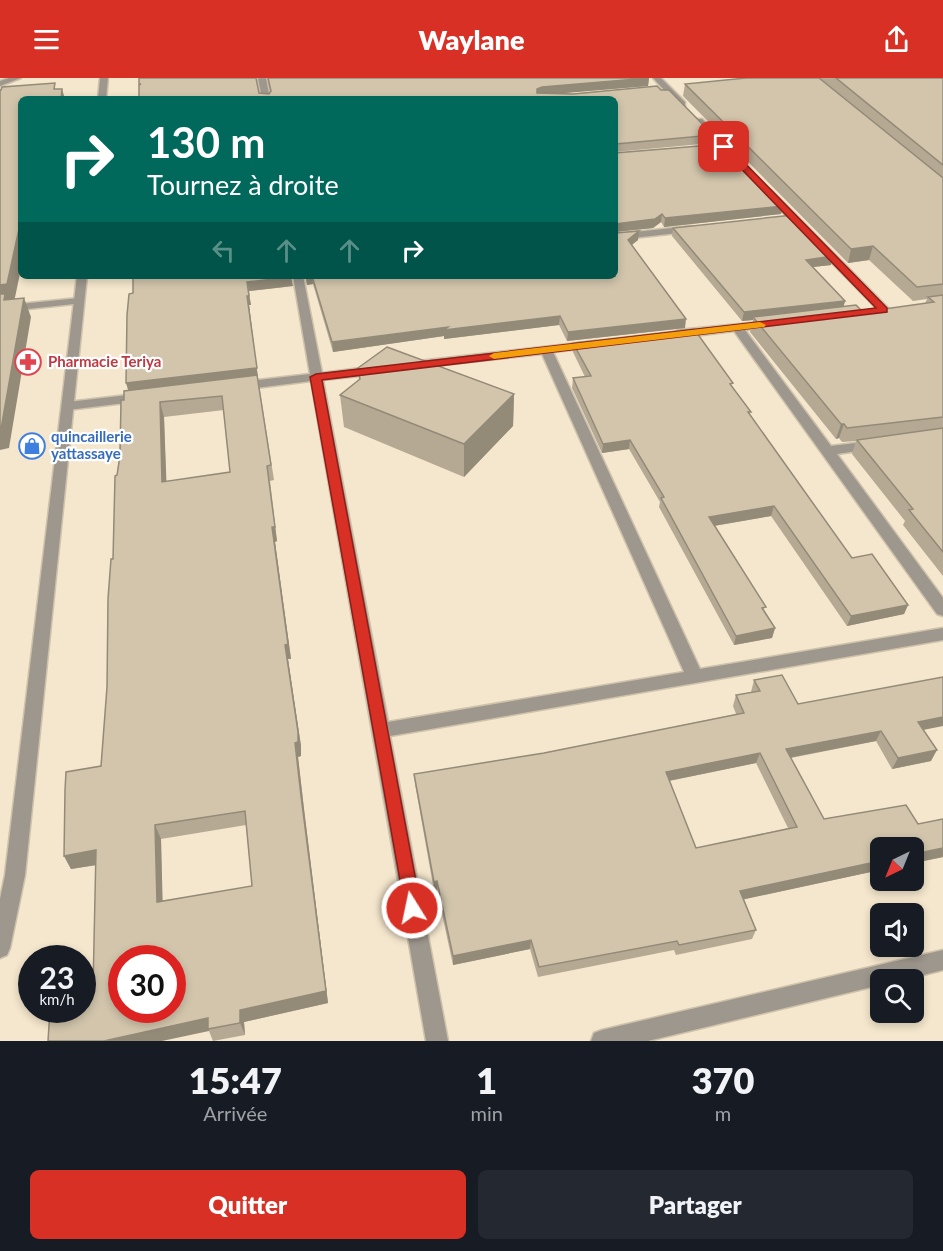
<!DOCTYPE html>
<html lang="fr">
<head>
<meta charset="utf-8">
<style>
  body { margin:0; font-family:Lato,sans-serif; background:#242831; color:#f1f3f6; height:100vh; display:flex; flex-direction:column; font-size:22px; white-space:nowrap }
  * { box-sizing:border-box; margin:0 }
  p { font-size:20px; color:#9ea1a6 }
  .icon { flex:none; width:33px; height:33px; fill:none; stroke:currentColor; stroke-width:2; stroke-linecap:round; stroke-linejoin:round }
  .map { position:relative; height:963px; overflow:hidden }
  .details { display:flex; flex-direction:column; background:#171b24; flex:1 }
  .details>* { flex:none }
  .hud { position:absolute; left:18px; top:18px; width:600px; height:183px; border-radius:9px; box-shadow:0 3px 9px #0003; background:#00695c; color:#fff; overflow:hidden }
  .needle { width:39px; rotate:223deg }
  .buttons { position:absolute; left:870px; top:759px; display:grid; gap:12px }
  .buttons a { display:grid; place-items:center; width:54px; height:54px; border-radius:9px; background:#171b24; box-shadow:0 3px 9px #0003; font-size:30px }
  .speed { position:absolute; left:18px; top:867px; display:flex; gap:12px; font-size:30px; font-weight:700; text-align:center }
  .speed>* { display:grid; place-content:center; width:78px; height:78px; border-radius:50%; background:#171b24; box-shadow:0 3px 9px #0003; line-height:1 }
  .speed small { font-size:15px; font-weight:400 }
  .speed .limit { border:9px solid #d22; background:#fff; color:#111 }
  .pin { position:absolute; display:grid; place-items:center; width:51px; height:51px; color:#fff; margin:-26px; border-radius:12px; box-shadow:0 3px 9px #0006 }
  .me { position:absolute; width:66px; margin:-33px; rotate:350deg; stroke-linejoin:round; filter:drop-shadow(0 0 4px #0008) }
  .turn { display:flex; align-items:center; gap:21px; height:126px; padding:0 30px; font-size:27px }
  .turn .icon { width:78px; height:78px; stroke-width:2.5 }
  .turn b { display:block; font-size:42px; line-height:51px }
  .lanes { display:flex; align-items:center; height:57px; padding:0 30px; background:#0003; justify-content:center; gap:30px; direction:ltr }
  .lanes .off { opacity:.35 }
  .eta { display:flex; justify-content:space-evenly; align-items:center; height:102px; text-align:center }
  .eta b { font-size:36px; font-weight:800; line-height:42px }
  .primary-button { display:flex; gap:12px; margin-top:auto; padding:12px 30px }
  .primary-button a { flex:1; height:69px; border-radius:9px; background:#d93025; color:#fff; font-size:24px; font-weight:800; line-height:69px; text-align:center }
  .primary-button a+a { background:#242831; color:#f1f3f6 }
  header { display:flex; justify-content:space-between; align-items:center; height:78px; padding:0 30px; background:#d93025; color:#fff; font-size:27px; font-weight:800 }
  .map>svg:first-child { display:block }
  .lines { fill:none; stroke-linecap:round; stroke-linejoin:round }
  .minor-casing { stroke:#cec2ab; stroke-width:3 }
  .tertiary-casing { stroke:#cec2ab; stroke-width:3 }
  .minor { fill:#9e978d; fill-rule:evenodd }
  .tertiary { fill:#9e978d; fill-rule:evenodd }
  .wall { fill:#b5a994; fill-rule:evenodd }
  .shaded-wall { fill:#938a78 }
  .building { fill:#d2c5ac; stroke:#938a78; stroke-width:1.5; fill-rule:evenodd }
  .route { fill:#d93025; stroke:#8d1f18; stroke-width:1.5 }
  .slow { fill:#f59e0b }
  .labels { text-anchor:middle; stroke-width:4.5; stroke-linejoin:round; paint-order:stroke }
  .health-label { font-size:15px; font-weight:bold; fill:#be3a42; stroke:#fff; text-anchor:start }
  .shop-label { font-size:15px; font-weight:bold; fill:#366cbe; stroke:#fff; text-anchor:start }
</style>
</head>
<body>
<header><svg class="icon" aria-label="menu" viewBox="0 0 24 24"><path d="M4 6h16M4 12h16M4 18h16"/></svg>Waylane<svg class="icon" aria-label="share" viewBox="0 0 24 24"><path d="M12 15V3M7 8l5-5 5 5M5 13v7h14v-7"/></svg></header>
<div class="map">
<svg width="943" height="963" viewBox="0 0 943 963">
  <rect width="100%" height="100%" fill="#f5e7cd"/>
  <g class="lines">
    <g class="minor-casing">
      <g id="minor">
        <path d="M9 0H21L0 8V3Z"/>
        <path d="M258 0H266L270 21H262Z"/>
        <path d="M653 0H661L685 24V28H679Z"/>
        <path d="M696 41H702L738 78V82H732L696 45Z"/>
        <path d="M765 112H771L888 230V234H880L765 116Z"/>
        <path d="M692 148 696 149V153L615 162V156Z"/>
        <path d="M293 198H303L322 295 377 288 383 292 377 296 323 302 388 644 684 594 542 276 406 291V285L410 284 596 263V269L553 274 700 591 943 550V562L390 658 448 963H426L311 303 240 312 234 308 240 304 310 296Z"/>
        <path d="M79 220 83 221V225L0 234V228Z"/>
        <path d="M771 243 777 246 775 248 745 252 831 368 872 363 879 367 872 371 837 376 943 520V538L937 536 734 253 678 260 672 256 678 252Z"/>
        <path d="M145 315 149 316 151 319 149 322 68 332 62 328 68 324Z"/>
      </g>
    </g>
    <g class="tertiary-casing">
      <g id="tertiary">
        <path d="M100 0H108L106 21H98Z"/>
        <path d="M77 198H87L25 797 10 870 7 877 0 880V821L5 797Z"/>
        <path d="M943 872V892L904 902H880V907L648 963H591L594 955 602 952Z"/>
      </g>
    </g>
    <use href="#minor" class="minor"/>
    <use href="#tertiary" class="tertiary"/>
  </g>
  <g class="wall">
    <path d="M139 0H256L259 15 269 16 270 14 267 0H649L648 8 560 15 573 16 657 8 661 12H669L713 57 712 65 615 74V21H139Z"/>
    <path d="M746 0H943V498L903 447 905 443 852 376 856 363 842 364 839 360 836 361 750 254 753 242 742 243 672 158 673 150 831 187 813 189 845 223 843 229 863 234 925 226 927 221 913 223 869 182 848 185 683 18 685 6Z"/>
    <path d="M615 75 783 128 781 136 664 149 661 144 653 150 615 154Z"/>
    <path d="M616 155 638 162 631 167 685 250 567 263 559 247 444 261V258L333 274 313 206 307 207 305 198H615Z"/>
    <path d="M293 208 249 213 251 227H249L258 300 274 402 270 403 277 463 275 464 291 581H288L301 668V678L298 679 304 731 328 925 244 944 245 957 213 963 209 953 93 910 96 787 71 791 64 778 101 688 107 609 117 397 124 322 128 312 133 215ZM224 332 230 394 166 404 164 339ZM246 747 252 808 162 823 161 761Z"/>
    <path d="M573 265 732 308 750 337 852 480 908 527 904 536 847 548 771 438 714 448 775 550 772 560 734 567 659 429 660 424 629 371 602 375 572 310 573 300 585 299 573 274Z"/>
    <path d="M358 290 514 316 513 348 464 399 344 349 340 317 359 302Z"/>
    <path d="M754 602 798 626 924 652 931 683 892 691 876 663 791 680 824 741 918 746 943 741V780V779L914 785V770L880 792 744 821 756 852 752 861 676 877 674 872 538 899 530 871 453 887 437 813H434L415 706 414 696 544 675 736 636 733 628 736 617 751 614ZM756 685 788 750 696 770 669 703Z"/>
  </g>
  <g class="shaded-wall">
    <path d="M649 0 648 8 542 17 536 21 537 11 542 9Z"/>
    <path d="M62 11 65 21H61Z"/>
    <path d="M783 128 781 136 664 149 665 140Z"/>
    <path d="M662 136 661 144 653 150 615 154V146Z"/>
    <path d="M19 151H21V191L14 224 0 227V207Z"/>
    <path d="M639 153 638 162 627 171 628 162Z"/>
    <path d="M873 168 869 182 848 185 851 171Z"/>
    <path d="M833 178 831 187 804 190 806 182Z"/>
    <path d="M291 198 293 208 249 213 247 204Z"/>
    <path d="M306 198H312L313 206 307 207Z"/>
    <path d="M247 218H249L251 227H249L258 300 274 402 258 300 129 315 126 305Z"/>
    <path d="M24 220 31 239 9 370 0 372V351Z"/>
    <path d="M845 223 843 231 753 239V242L742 243 744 234Z"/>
    <path d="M560 238 559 247 444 261V258L333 274 332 264 448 249Z"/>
    <path d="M686 241 685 250 567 263 568 254Z"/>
    <path d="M514 316 513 348 464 399V366Z"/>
    <path d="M160 324 164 339 167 419 162 404Z"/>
    <path d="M841 346H844L839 360 836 361Z"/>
    <path d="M630 362 629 371 602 375 603 366Z"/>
    <path d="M267 388 277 463 275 464 291 581H288L301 668V678L298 679 304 731 328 925 244 944 245 957 240 945V932L301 718 285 567 272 449Z"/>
    <path d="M774 428 771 438 707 449 709 439Z"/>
    <path d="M908 527 904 536 847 548 851 538Z"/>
    <path d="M775 550 772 560 734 567 736 558Z"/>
    <path d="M943 639V648L913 654 918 644Z"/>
    <path d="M881 653 876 663 782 681 786 671Z"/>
    <path d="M937 672 931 683 892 691 898 680Z"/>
    <path d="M760 675 756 685 663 704 666 694Z"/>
    <path d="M155 747 161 761 163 837 157 824Z"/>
    <path d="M943 770V779L914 785V776Z"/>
    <path d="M96 772 103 786 71 791 64 778Z"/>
    <path d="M880 783V792L736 823 740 813Z"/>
    <path d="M437 803V813H434V804Z"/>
    <path d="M531 862 530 871 453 887V878Z"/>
    <path d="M208 940 209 953 162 963H104Z"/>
  </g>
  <g class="building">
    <path d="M139 0H256L259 15 269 16 271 13 268 0H649L542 9 537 11V15L573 16 657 8 661 12H669L713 57 616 66 615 70V21H139V7L141 6H139Z"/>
    <path d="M746 0H819L943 100V206L917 209 873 168 851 171 685 6Z"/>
    <path d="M836 0H943V87Z"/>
    <path d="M55 5 54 11H62L61 21H21V151H19L7 206 0 207V12H1L2 9Z"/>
    <path d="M723 66 783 128 665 140 662 136 655 141 615 146V75Z"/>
    <path d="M793 137 833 178 806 182 845 223 744 234 673 150Z"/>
    <path d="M639 153 628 162 686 241 568 254 560 238 444 252 448 249 332 264 312 198H615V154L616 155Z"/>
    <path d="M133 198H291V199L247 204 249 218H247L257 290 126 305 127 237 129 216 133 215Z"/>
    <path d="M0 216H5L4 222 24 220 1 351H0Z"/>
    <path d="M943 217V339L847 350 844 346H841L753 239 856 227 863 234 934 224 928 219Z"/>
    <path d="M694 251 733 305 730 306 751 334H748L852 480 872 476 908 527 851 538 774 428 709 439 766 529 762 530 775 550 736 558 661 420 664 419 630 362 603 366 573 300 591 298 573 265Z"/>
    <path d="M387 269 514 316 464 366 340 317 360 301 358 290Z"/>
    <path d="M257 297 271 387 267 388 275 449H272L288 566 285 567 298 654V664L295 665 301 718 326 913 240 932V945L208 951V940L104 963H48L50 932H82V912L93 910 96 772 64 778 65 712 66 694 101 688 107 609 108 521 111 481H113L115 398 117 397 120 378 121 322H124V313ZM222 318 230 394 162 404 160 324ZM245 733 252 808 157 824 155 747ZM122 880H172V932H122Z"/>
    <path d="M943 350V474L909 432 913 431 857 362Z"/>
    <path d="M782 597 798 626 943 599V639L918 644 937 672 898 680 881 653 786 671 824 741 906 727 918 746 943 741V770L914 776V770H880V783L740 813 756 852 679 867 677 863 539 889 531 862 453 878 437 803 434 804 414 696 544 675 744 635 736 617 760 613 754 602ZM760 675 797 749 696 770 666 694Z"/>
  </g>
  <path class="route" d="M721 67H727L887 230V234L322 302 421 830 419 836 412 839 406 836 310 299 316 296 876 230 721 70Z"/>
  <path class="slow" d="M760 244 766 247 764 249 494 281 489 278 494 275Z"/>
  <defs>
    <g id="pharmacy-ring" transform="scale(1.35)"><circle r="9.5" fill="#fff" stroke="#e0444e" stroke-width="1.5"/><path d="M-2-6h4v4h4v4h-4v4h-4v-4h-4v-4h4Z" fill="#e0444e"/></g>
    <g id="shop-ring" transform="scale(1.35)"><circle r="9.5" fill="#fff" stroke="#3f7fe0" stroke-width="1.5"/><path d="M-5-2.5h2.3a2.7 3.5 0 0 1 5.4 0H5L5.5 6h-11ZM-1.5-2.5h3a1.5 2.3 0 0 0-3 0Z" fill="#3f7fe0"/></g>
  </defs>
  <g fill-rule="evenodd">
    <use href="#pharmacy-ring" x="28" y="284"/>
    <use href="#shop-ring" x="32" y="368"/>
  </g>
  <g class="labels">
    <g class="health-label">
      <text x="48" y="289">Pharmacie Teriya</text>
    </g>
    <g class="shop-label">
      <text x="51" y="364">quincaillerie<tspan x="51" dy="17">yattassaye</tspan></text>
    </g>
  </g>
</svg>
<div class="buttons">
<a><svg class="needle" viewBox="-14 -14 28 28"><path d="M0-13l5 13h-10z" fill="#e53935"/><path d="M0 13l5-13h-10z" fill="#9ea1a6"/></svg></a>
<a><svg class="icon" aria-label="sound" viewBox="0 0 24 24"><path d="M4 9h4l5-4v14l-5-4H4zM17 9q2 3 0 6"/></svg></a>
<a><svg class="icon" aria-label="search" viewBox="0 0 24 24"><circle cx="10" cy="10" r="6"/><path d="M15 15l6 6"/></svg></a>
</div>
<div class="speed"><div>23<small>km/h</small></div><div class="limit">30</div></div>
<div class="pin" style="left:724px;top:69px;background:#d93025"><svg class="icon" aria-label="arrive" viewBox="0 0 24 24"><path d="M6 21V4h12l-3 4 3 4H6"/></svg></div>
<svg class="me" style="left:412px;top:830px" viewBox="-20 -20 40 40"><circle r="17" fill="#d93025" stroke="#fff" stroke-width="3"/><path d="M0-11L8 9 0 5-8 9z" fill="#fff"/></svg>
<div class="hud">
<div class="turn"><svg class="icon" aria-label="right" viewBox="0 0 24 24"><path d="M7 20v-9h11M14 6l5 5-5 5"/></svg><div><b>130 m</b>Tournez à droite</div></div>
<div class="lanes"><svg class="icon off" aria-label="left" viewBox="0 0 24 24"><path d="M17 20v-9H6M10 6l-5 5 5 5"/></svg><svg class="icon off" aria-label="ahead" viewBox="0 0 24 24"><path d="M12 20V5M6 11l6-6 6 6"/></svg><svg class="icon off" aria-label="ahead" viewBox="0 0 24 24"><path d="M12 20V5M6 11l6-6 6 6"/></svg><svg class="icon" aria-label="right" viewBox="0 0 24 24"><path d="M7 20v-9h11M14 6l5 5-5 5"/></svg></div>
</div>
</div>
<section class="details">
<div class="eta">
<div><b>15:47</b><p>Arrivée</p></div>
<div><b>1</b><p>min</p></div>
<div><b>370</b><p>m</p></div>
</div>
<div class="primary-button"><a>Quitter</a><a>Partager</a></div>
</section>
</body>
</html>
